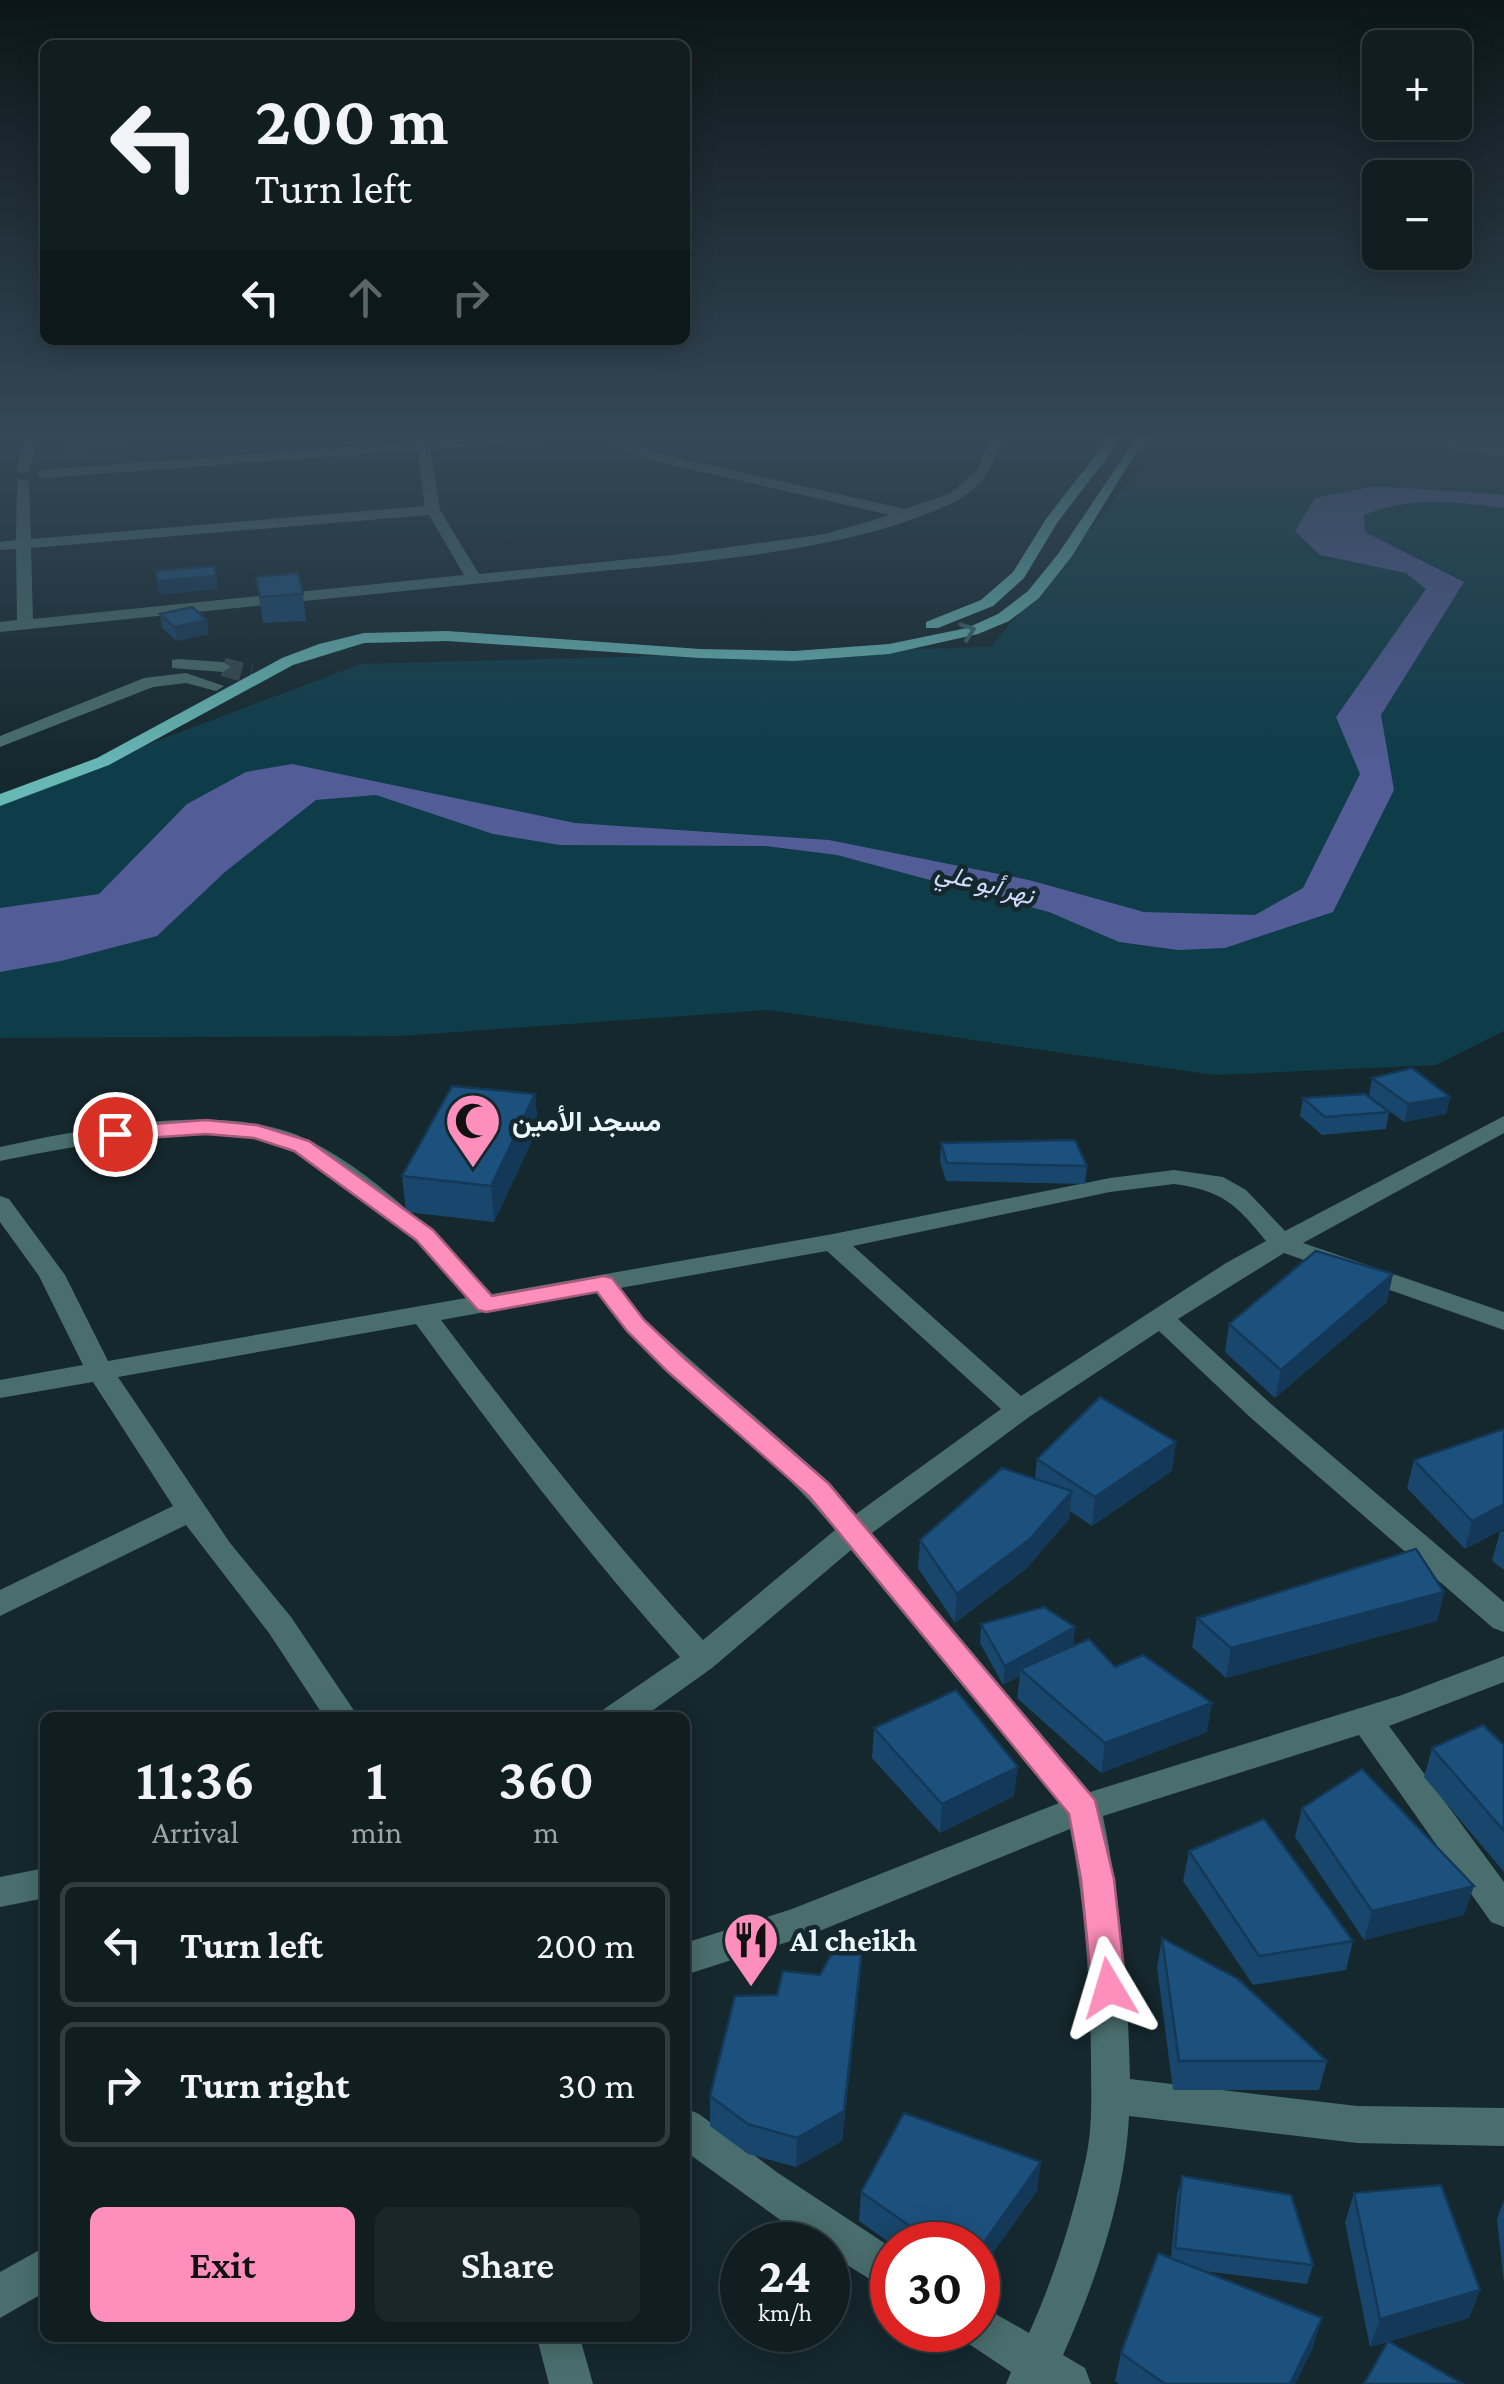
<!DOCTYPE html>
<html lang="en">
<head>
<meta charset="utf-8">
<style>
  body { margin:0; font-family:"Crimson Pro",Vazirmatn,serif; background:#19272a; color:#f1f3f6; height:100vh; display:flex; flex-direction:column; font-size:38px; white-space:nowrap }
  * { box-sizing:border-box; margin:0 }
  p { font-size:32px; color:#9ca2a5 }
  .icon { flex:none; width:55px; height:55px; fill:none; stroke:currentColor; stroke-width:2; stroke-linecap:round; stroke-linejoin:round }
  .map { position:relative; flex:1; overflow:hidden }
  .drawer { position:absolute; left:40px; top:1712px; width:650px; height:630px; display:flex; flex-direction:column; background:#101e22; border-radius:15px; box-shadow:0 5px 25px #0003,0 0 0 2px #303c40 }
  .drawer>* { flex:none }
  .banner { position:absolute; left:40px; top:40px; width:650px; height:305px; border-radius:15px; box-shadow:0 5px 25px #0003,0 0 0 2px #303c40; background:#101e22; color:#f1f3f6; overflow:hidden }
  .controls { position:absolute; left:1362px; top:30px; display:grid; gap:20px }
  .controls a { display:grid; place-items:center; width:110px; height:110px; border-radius:15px; background:#101e22; box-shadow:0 5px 25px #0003,0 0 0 2px #303c40; font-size:50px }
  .speed { position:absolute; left:720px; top:2222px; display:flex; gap:20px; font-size:50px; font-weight:700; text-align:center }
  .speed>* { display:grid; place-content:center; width:130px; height:130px; border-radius:50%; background:#101e22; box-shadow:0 5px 25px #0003,0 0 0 2px #303c40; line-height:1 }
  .speed small { font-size:25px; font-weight:400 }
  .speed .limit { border:15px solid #d22; background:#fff; color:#111 }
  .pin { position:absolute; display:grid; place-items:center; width:85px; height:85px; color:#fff; margin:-42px; border:5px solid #fff; border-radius:50%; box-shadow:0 2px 10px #0007 }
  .me { position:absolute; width:110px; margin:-55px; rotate:353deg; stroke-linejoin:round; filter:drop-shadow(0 0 8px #0008) }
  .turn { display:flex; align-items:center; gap:35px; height:210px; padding:0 50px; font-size:45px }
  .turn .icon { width:130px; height:130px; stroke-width:2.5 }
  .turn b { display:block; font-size:70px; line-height:85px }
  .lanes { display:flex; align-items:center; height:95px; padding:0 50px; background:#0003; justify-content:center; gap:50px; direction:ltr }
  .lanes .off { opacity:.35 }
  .eta { display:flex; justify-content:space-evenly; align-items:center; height:170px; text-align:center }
  .eta b { font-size:60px; font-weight:600; line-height:70px }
  .button { display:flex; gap:20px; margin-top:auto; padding:20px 50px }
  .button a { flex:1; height:115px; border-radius:15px; background:#fe8ebb; color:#111; font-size:40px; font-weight:600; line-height:115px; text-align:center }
  .button a+a { background:#19272a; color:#f1f3f6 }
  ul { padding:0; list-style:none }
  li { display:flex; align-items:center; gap:30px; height:125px; margin:0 20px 15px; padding:0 30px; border:5px solid #303c40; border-radius:15px }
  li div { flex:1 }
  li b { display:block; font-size:38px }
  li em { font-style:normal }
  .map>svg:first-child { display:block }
  .green { fill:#0e3c49 }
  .water { fill:#525c96 }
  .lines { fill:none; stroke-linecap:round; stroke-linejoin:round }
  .minor-tunnel { stroke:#35474d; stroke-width:19; stroke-dasharray:19 9; stroke-linecap:butt }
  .minor { fill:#496e6d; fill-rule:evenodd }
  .major { fill:#67b7b5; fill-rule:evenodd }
  .wall { fill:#18466c }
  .shaded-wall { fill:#143958 }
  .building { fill:#1c517e; stroke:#143958; stroke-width:2.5 }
  .oneway { stroke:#3a686b }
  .route { fill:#fe8ebb; stroke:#a55c7a; stroke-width:2.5 }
  .labels { text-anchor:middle; stroke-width:9; stroke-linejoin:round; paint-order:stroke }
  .far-water-label { font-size:25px; font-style:italic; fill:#d2dafd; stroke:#15282e }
  .poi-label { font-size:28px; font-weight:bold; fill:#ebf7fb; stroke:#15282e; text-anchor:start }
  .near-poi-label { font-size:32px; font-weight:bold; fill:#ebf7fb; stroke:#15282e; text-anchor:start }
</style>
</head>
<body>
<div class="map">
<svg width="1504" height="2384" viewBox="0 0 1504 2384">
  <rect width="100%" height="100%" fill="#15282e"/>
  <path class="green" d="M1160 434H1504V1031L1436 1065 1214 1075 768 1010 399 1036 0 1038V800L361 664 991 647 1133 478Z"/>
  <path class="water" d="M1374 486 1494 494 1504 495V508C1454 502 1412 496 1364 515L1365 532 1464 582 1381 715 1394 790 1333 912 1225 948 1178 950 1119 942 1049 912 837 855 766 846 560 845 493 834 376 795 316 800 225 872 157 936 61 961 0 972V908L99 894 187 804 246 772 292 764 575 823 829 840 1029 880 1144 912 1255 915 1303 888 1360 774 1336 717 1426 589 1406 573 1320 555 1295 531 1315 498Z"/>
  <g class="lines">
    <path class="minor-tunnel" d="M223 667 251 674"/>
    <g class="minor">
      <path d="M27 434H39L30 470 23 474 16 470Z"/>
      <path d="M409 434H421L426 441 575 434 569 438 430 449 440 510 479 574 672 555 825 534 890 515 646 459 594 434H611L655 453 905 509 951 493 977 470 993 434H1005C995 460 985 486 958 500 848 556 673 563 550 576 367 595 183 613 0 632V622L17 620 16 549 0 550V542L16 540 17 478 29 481 31 539 425 506 417 450 43 478 36 474 43 470 414 442ZM429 515 464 575 33 619 31 548Z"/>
      <path d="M1431 434H1445L1458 442 1504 448V456L1449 449Z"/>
      <path d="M178 659 223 662 231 667 223 672 172 668V660Z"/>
      <path d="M186 673 224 686 216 691 186 683 153 687 0 747V736L144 678Z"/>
      <path d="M1504 1116V1133L1303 1243 1504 1312V1330L1284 1253 1178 1319 1271 1404 1504 1602V1632L1493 1628 1251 1418 1159 1331 1029 1417 872 1533 1090 1792 1402 1695 1504 1656V1682L1389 1726 1504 1882V1927L1491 1922 1359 1735 1103 1816C1121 1904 1128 1990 1130 2079L1357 2106 1504 2108V2146L1357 2143 1129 2116C1125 2197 1096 2281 1063 2355L1085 2368 1091 2384H1006L1011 2372 963 2340 959 2330H978V2304L1029 2333C1054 2278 1073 2217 1086 2158 1093 2126 1091 2090 1091 2058 1090 1981 1085 1905 1070 1829L812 1934 685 1975V1943L792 1909 1059 1803 851 1550 712 1668 642 1718H600L604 1709 680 1657C585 1551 500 1439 416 1324L118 1377 230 1543 291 1617 359 1718H325L269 1633 186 1525 0 1616V1590L173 1506 93 1382 0 1398V1380L83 1365 39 1276 0 1222V1196L9 1199 65 1275 108 1361 466 1298C450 1279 434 1258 416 1241 384 1212 311 1156 272 1142 206 1120 68 1147 0 1161V1147C82 1129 208 1104 289 1132 358 1156 443 1240 492 1294L833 1234 1110 1178 1174 1170 1223 1177 1246 1190 1285 1231ZM1174 1184C1222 1190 1237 1205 1266 1241L1226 1263 1021 1396 853 1246 1110 1192ZM827 1251 1001 1409 856 1514 830 1483 645 1320 620 1288ZM596 1292C663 1384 764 1442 835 1530L703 1640C609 1538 524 1430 441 1320Z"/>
      <path d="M45 1868V1898L0 1907V1877Z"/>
      <path d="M685 2108 699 2114 778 2173 892 2248V2293L828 2253V2245H815L685 2151Z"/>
      <path d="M45 2247V2292L0 2318V2272Z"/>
      <path d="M537 2338H580L593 2384H549Z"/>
    </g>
    <g class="major">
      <path d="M1112 434H1125L1057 523 1024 578 993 606 938 628H926V622L981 600 1013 572 1046 519Z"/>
      <path d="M1139 434H1152L1137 451 1072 556 1039 598 1009 621 978 634 889 654 794 661 700 658 447 641 364 643 293 665 109 765 0 806V794L97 758 282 658 319 644 364 633 447 631 700 649 794 651 889 644 967 628 998 614 1028 591 1058 554Z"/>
    </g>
  </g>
  <g class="wall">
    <path d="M256 577 303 594 306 621 263 623Z"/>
    <path d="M160 614 209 634 177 641 162 628Z"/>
    <path d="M1372 1078 1450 1097 1446 1114 1404 1122 1369 1095Z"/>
    <path d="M535 1094 538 1128 494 1222 406 1212 402 1176Z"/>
    <path d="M1303 1098 1389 1112 1386 1129 1322 1135 1300 1116Z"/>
    <path d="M941 1143 1087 1166 1085 1184 946 1181 940 1161Z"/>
    <path d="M1387 1302 1275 1398 1225 1352 1229 1324Z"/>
    <path d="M1504 1429V1529L1465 1549 1407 1488 1414 1460Z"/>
    <path d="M1037 1459 1172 1471 1092 1526 1070 1511 1069 1519 1027 1568 955 1623 918 1568 920 1540 1035 1479Z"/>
    <path d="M1504 1531V1570L1492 1561 1500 1532Z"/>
    <path d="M1444 1592 1437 1621 1226 1678 1192 1647 1197 1618Z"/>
    <path d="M981 1624 1075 1627 1073 1646 1115 1667 1207 1732 1101 1773 1017 1698 1020 1676 1003 1685 980 1643Z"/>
    <path d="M874 1728 1014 1796 940 1833 872 1758Z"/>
    <path d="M1504 1745V1872L1424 1777 1432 1748Z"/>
    <path d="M1302 1808 1464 1915 1364 1940 1295 1837Z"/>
    <path d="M1189 1851 1353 1941 1346 1970 1253 1985 1183 1881Z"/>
    <path d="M1162 1938 1327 2061 1319 2090H1173L1157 1967Z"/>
    <path d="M860 1978 842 2141 796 2167 748 2154 710 2126V2096L777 1995Z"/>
    <path d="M1182 2176 1313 2265 1307 2284 1204 2271 1313 2347 1295 2384H1119L1115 2381 1121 2353 1171 2258 1177 2195Z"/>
    <path d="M1037 2191 978 2245H893L859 2221 861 2192Z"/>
    <path d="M1354 2193 1480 2290 1469 2318 1370 2347 1345 2222Z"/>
    <path d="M1504 2200V2283L1497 2219Z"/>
  </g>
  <g class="shaded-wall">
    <path d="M64 434H130L131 456 99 458 98 452 65 455 62 443 66 442Z"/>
    <path d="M216 576 218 589 159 595 157 581Z"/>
    <path d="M207 620 209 634 177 641 174 627Z"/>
    <path d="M535 1094 538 1128 494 1222 491 1186Z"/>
    <path d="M1450 1097 1446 1114 1404 1122 1408 1104Z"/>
    <path d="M1393 1274 1387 1302 1275 1398 1281 1370Z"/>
    <path d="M1176 1442 1172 1471 1092 1526 1095 1497Z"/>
    <path d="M1072 1491 1069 1519 1027 1568 955 1623 957 1594Z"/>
    <path d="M1504 1504V1529L1465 1549 1472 1521Z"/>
    <path d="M1444 1592 1437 1621 1226 1678 1231 1648Z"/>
    <path d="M1075 1627 1072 1647 1020 1669V1676L1003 1685 1005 1666Z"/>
    <path d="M1212 1703 1207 1732 1101 1773 1105 1743Z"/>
    <path d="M1018 1767 1014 1796 940 1833 942 1804Z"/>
    <path d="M1474 1886 1464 1915 1364 1940 1372 1911Z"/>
    <path d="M862 1949 860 1978 842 2141 796 2167 797 2138Z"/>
    <path d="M1041 2162 1037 2191 978 2275V2251Z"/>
    <path d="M1480 2290 1469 2318 1370 2347 1380 2319Z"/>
    <path d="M1322 2318 1313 2347 1295 2384H1290Z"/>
  </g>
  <g class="building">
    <path d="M104 434H129V444L97 446V440L62 443 63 437Z"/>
    <path d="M214 566 216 576 157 581 156 571Z"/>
    <path d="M298 573 303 594 260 597 256 577Z"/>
    <path d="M192 607 207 620 174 627 160 614Z"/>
    <path d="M1412 1068 1450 1097 1408 1104 1372 1078Z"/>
    <path d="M452 1086 535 1094 491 1186 402 1176Z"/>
    <path d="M1365 1094 1389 1112 1325 1117 1303 1098Z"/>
    <path d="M1075 1140 1087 1166 947 1163 941 1143Z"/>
    <path d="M1316 1251 1393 1274 1281 1370 1229 1324Z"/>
    <path d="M1100 1397 1176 1442 1095 1497 1037 1459Z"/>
    <path d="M1504 1429V1504L1472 1521 1414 1460Z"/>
    <path d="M1002 1468 1072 1491 1030 1539 957 1594 920 1540Z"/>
    <path d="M1416 1549 1444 1592 1231 1648 1197 1618Z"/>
    <path d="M1044 1607 1075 1627 1005 1666 981 1624Z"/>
    <path d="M1089 1639 1115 1667 1143 1655 1212 1703 1105 1743 1020 1669Z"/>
    <path d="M956 1690 1018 1767 942 1804 874 1728Z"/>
    <path d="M1483 1725 1504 1745V1831L1432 1748Z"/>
    <path d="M1362 1769 1474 1886 1372 1911 1302 1808Z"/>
    <path d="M1264 1819 1353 1941 1259 1956 1189 1851Z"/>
    <path d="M1162 1938 1238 1979 1327 2061H1179Z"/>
    <path d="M837 1944 862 1949 844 2111 797 2138 748 2124 710 2096 735 1996 777 1995 783 1971 820 1975Z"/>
    <path d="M904 2113 1041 2162 978 2251V2245H937L861 2192Z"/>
    <path d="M1182 2176 1291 2195 1313 2265 1175 2248Z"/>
    <path d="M1441 2185 1480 2290 1380 2319 1354 2193Z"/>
    <path d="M1158 2253 1322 2318 1290 2384H1165L1121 2353Z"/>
    <path d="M1388 2341 1463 2384H1364Z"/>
  </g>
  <defs><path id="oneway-chevron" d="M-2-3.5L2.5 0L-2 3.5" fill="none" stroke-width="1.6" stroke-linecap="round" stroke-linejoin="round" transform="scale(2.5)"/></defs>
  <use class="oneway" href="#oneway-chevron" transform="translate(968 631) rotate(-19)"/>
  <linearGradient id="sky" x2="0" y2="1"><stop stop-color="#0c1619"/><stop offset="0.57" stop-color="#354857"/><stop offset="1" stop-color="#354857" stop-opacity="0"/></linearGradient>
  <rect width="1504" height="768" fill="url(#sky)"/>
  <path class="route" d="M206 1120 257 1125 309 1141 433 1230 492 1296 604 1276 612 1278 644 1320 685 1359 828 1483 1095 1800 1114 1879 1126 1988 1121 1999 1109 2003 1097 1999 1092 1988 1081 1879 1069 1814 809 1496 667 1371 627 1331 597 1292 486 1312 478 1310 416 1240 294 1151 254 1138 206 1134 115 1140 104 1134 115 1127Z"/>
  <defs>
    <g id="mosque-pin" transform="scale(2.875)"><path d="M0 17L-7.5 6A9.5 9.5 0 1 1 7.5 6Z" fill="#fe8ebb" stroke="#15282e"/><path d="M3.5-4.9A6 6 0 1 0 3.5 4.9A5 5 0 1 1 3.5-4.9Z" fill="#111"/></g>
    <g id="restaurant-pin" transform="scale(2.875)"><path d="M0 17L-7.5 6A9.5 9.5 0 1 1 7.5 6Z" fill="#fe8ebb" stroke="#15282e"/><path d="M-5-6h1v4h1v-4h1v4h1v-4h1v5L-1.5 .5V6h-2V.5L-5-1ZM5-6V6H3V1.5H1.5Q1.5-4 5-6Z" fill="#111"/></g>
  </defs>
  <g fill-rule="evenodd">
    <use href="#mosque-pin" x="473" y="1121"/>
    <use href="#restaurant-pin" x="751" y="1940"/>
  </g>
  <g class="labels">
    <g class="far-water-label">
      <text transform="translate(985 883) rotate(15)" y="9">نهر أبو علي</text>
    </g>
    <g class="poi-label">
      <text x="512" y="1131">مسجد الأمين</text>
    </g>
    <g class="near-poi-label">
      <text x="790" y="1951">Al cheikh</text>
    </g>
  </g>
</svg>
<div class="controls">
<a>+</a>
<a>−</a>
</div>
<div class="speed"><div>24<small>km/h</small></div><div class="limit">30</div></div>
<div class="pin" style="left:115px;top:1134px;background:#d93025"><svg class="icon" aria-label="arrive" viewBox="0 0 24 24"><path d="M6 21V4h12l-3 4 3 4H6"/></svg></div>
<svg class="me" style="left:1109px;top:1988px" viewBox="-20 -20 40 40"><path d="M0-17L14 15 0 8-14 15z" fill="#fe8ebb" stroke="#fff" stroke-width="4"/></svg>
<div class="banner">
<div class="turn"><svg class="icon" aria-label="left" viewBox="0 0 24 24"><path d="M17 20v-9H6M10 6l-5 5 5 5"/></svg><div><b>200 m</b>Turn left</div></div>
<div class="lanes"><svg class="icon" aria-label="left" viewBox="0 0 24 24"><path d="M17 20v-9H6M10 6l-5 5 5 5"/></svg><svg class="icon off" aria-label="ahead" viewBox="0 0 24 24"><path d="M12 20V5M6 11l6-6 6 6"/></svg><svg class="icon off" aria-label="right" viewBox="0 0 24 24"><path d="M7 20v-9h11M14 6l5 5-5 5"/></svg></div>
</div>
<section class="drawer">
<div class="eta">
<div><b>11:36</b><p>Arrival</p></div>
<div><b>1</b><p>min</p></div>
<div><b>360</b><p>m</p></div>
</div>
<ul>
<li><svg class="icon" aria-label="left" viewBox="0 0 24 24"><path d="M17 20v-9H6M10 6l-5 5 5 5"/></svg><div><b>Turn left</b></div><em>200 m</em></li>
<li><svg class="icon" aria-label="right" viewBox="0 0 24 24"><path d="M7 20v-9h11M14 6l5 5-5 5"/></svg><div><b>Turn right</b></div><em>30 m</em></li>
</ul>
<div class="button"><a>Exit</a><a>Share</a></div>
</section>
</div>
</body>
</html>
